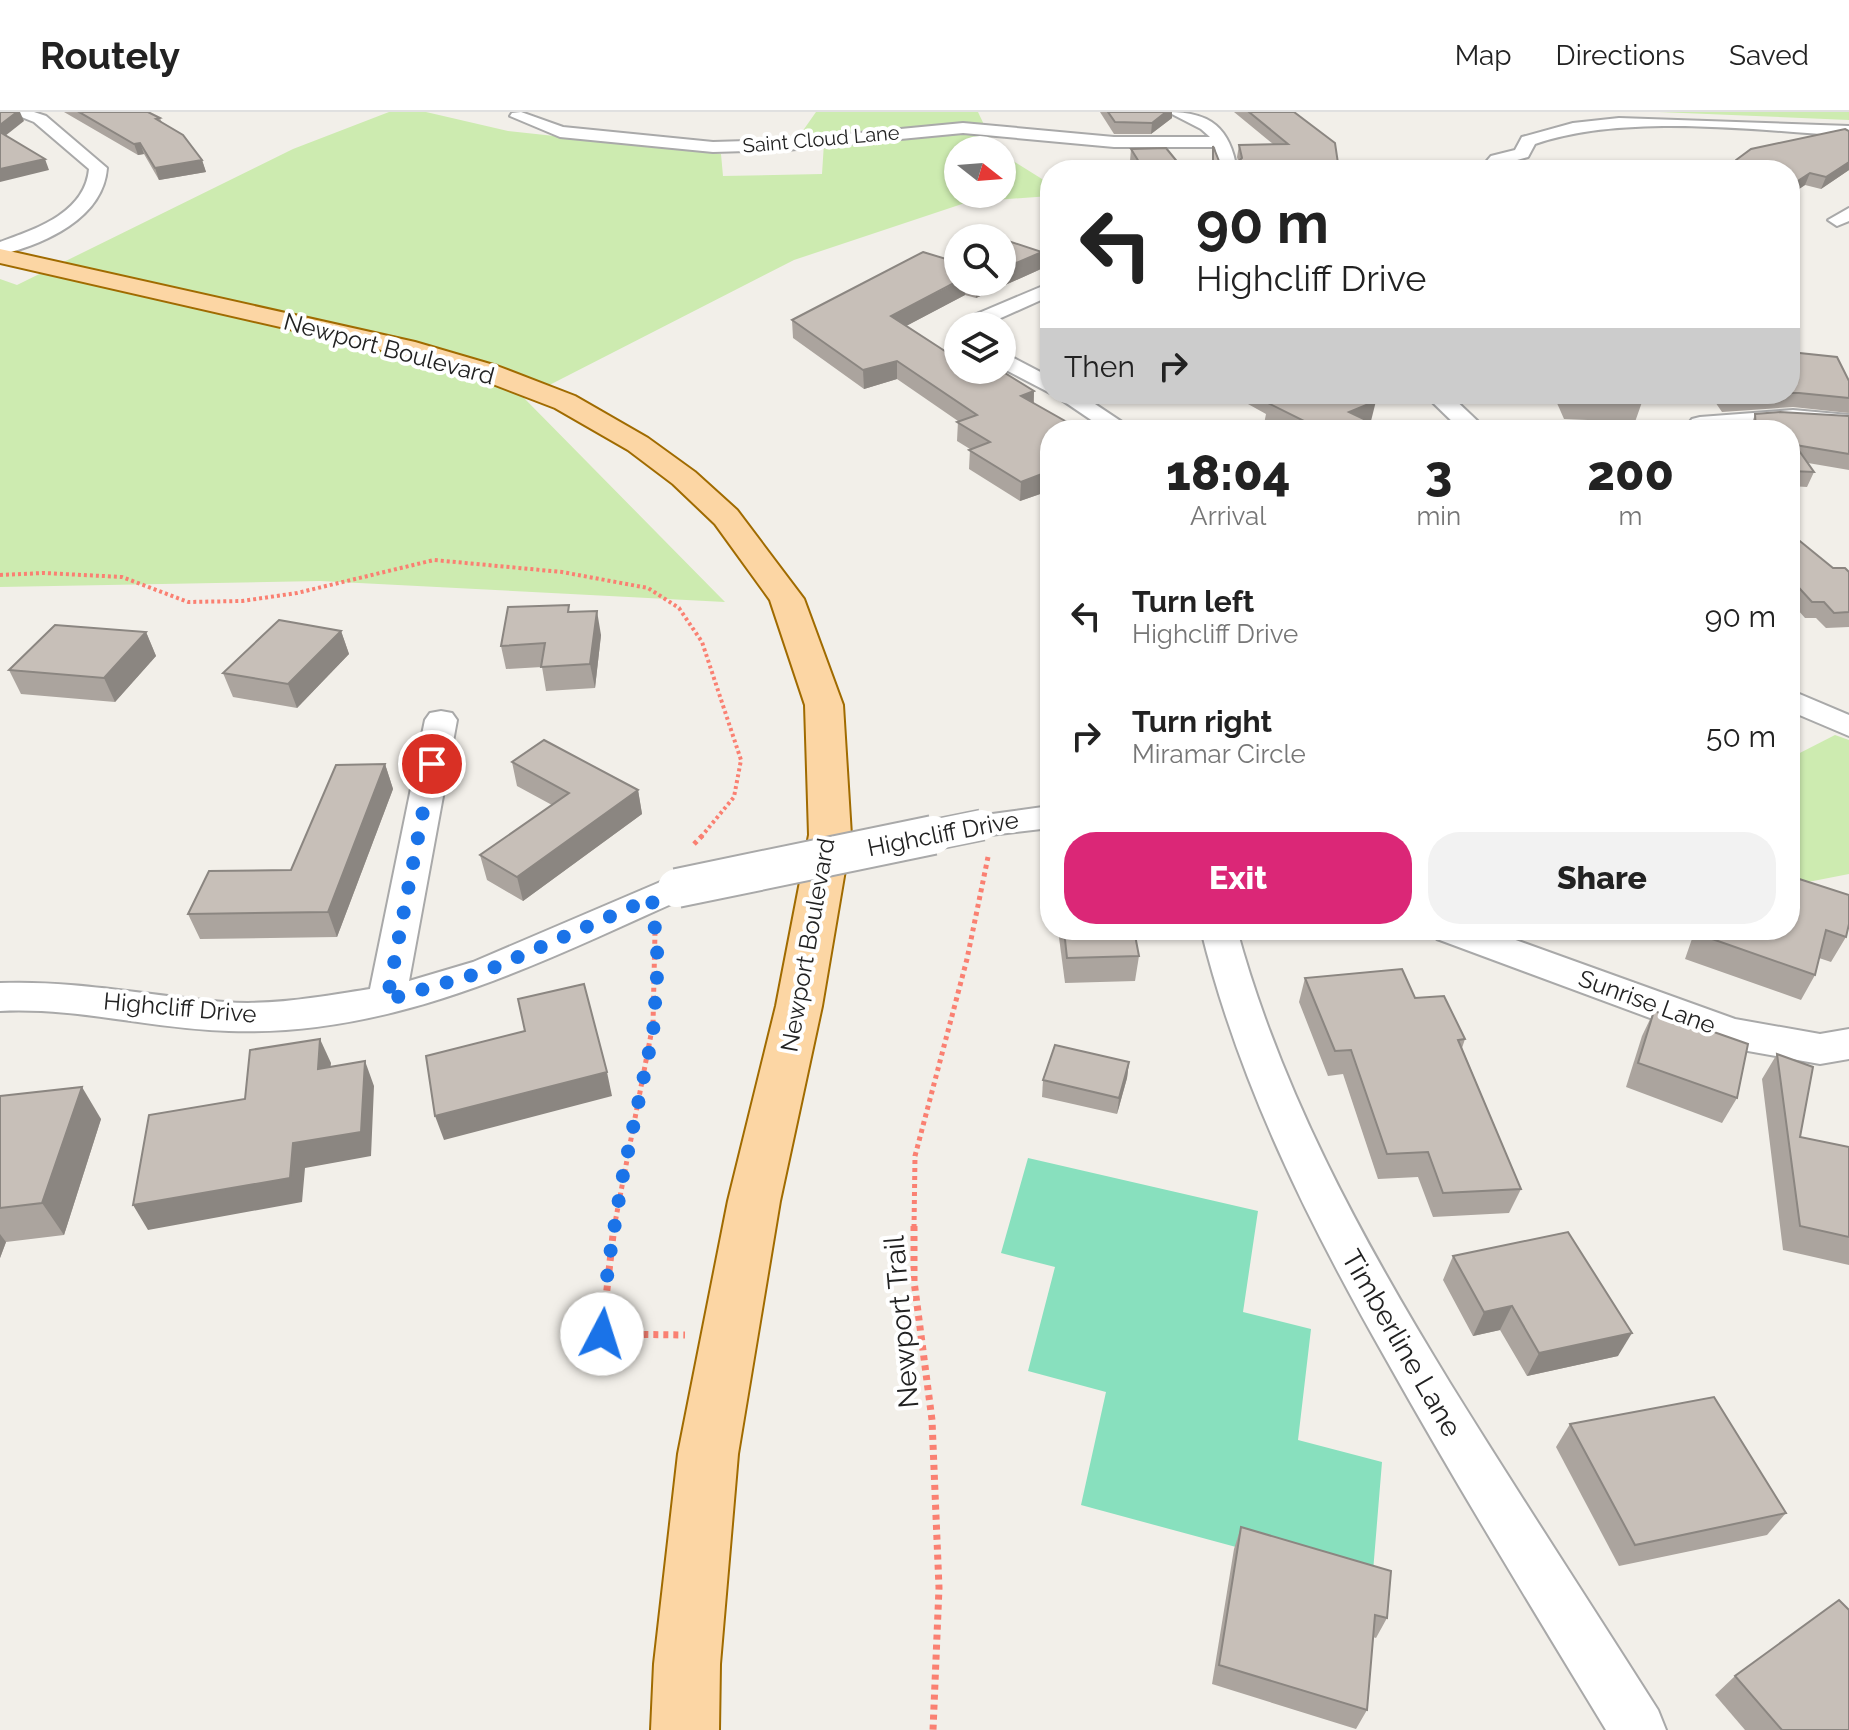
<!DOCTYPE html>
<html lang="en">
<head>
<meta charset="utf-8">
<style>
  body { margin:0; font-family:Raleway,sans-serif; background:#f2f2f2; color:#222; height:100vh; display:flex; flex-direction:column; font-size:30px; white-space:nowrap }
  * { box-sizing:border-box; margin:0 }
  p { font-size:26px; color:#767676 }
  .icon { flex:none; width:44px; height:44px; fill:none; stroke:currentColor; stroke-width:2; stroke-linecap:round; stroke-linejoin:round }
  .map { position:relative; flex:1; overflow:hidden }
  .side { position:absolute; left:1040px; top:308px; width:760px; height:520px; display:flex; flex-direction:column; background:#fff; border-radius:32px; box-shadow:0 2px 6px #0004 }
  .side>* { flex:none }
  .guide { position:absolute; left:1040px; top:48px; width:760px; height:244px; border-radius:32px; box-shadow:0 2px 6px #0004; background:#fff; color:#222; overflow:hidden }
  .needle { width:52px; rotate:107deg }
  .tools { position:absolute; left:944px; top:24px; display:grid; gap:16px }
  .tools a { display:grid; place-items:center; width:72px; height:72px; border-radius:50%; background:#fff; box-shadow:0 2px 6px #0004; font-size:40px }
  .pin { position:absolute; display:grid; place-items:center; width:68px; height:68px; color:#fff; margin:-34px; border:4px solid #fff; border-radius:50%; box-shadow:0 2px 8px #0007 }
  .me { position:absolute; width:88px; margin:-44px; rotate:5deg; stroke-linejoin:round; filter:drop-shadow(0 0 6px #0008) }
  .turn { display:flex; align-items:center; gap:28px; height:168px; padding:0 24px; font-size:36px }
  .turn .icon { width:104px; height:104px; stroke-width:2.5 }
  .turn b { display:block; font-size:56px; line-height:68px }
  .then { display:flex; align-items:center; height:76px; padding:0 24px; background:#0003; gap:16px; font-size:30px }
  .eta { display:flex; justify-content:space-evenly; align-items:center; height:136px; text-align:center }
  .eta b { font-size:48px; font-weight:800; line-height:56px }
  .cta { display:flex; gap:16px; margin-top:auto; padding:16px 24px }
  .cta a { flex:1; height:92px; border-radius:32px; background:#db2777; color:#fff; font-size:32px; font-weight:800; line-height:92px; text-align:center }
  .cta a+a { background:#f2f2f2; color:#222 }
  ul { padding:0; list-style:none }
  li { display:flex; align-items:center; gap:24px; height:120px; padding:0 24px }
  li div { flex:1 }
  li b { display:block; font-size:30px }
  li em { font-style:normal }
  header { display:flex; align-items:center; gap:48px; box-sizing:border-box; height:112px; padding:0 40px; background:#fff; border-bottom:2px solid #e0e0e0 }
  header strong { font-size:38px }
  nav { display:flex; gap:44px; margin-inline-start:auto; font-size:28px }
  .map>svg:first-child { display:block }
  .grass { fill:#cdebb0 }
  .pitch { fill:#88e0be }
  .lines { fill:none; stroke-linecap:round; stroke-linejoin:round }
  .minor-casing { stroke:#a9a9a9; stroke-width:4 }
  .major-casing { stroke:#a06b00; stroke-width:4 }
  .path-far2 { stroke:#fa8072; stroke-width:4; stroke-dasharray:3 3; stroke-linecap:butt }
  .path-far1 { stroke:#fa8072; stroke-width:5; stroke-dasharray:4 4; stroke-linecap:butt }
  .path { stroke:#fa8072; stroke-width:7; stroke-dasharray:5 5; stroke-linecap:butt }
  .minor { fill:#fff; fill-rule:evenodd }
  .major { fill:#fcd6a4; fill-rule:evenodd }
  .minor-bridge-far1-casing { stroke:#a9a9a9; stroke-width:33; stroke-linecap:butt }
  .minor-bridge-casing { stroke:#a9a9a9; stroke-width:42; stroke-linecap:butt }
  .minor-bridge-far1 { stroke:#fff; stroke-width:30 }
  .minor-bridge { stroke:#fff; stroke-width:38 }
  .wall { fill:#aba49e }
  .shaded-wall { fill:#8b8681 }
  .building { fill:#c7bfb8; stroke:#8b8681; stroke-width:2 }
  .route { stroke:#1a73e8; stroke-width:14; stroke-dasharray:0 25.2 }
  .labels { text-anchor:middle; stroke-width:8; stroke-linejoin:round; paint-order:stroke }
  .far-street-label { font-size:20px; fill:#222; stroke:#fff }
  .street-label { font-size:24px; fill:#222; stroke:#fff }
  .near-street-label { font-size:28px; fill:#222; stroke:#fff }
</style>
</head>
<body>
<header>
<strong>Routely</strong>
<nav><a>Map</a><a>Directions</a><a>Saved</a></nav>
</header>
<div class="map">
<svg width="1849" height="1618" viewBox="0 0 1849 1618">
  <rect width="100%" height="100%" fill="#f2efe9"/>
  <g class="grass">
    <path d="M389 0H426L508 19 721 42 723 64 822 62 824 31 802 20 816 0H978L996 38H958V82H1002V42L1050 72V84L968 90 794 148 524 286 725 490 320 469 0 475V167L17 173 293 37Z"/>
    <path d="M1659 0H1849V8Z"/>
    <path d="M1835 623 1849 628V762L1808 770 1790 764V646Z"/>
  </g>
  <path class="pitch" d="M1028 1046 1258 1099 1243 1200 1311 1217 1298 1328 1382 1350 1372 1472 1081 1393 1106 1280 1028 1259 1055 1155 1001 1141Z"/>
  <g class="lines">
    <g class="minor-casing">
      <g id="minor">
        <path d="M9 0H34L46 4 107 56C103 107 44 132 0 143V130C36 117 85 101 89 57L34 10Z"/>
        <path d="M521 0 563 15 713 30 786 28 963 11 1114 25H1210L1201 17 1168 0C1211 0 1230 16 1237 58H1219L1215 35H1114L963 21 786 38 713 40 560 25 510 4 512 1Z"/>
        <path d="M1619 6 1849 14V24C1755 18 1624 1 1535 32L1528 45 1503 52 1497 58H1479L1491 44 1515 38 1522 25 1573 11Z"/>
        <path d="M1849 96V109L1837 114 1828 108Z"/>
        <path d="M1050 171V184L983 214H961L967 206Z"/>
        <path d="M1002 240 1050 265V281L1002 256Z"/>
        <path d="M1053 282H1080L1134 318H1106Z"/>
        <path d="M1424 282H1449L1487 318H1461Z"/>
        <path d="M1793 298 1849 303V317L1774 312 1696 318 1688 312 1692 307 1700 305Z"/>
        <path d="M1790 578 1849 603V624L1790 599Z"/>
        <path d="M441 599 452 601 457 608 409 869 473 850 665 768 677 764 689 768 695 776 689 784C541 850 396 925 229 919 152 917 77 895 0 899V871C76 868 150 884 225 890 273 894 323 884 370 877L425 608 430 601Z"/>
        <path d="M1050 694V716L982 724 970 721 965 713 970 705Z"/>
        <path d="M1201 818H1237C1282 982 1362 1127 1450 1271 1518 1381 1589 1489 1658 1598L1666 1618H1606C1532 1496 1457 1374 1387 1249 1309 1112 1239 972 1201 818Z"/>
        <path d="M1432 818H1488L1735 907 1820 922 1849 917V947L1820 952 1731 936 1437 827Z"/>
      </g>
    </g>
    <g class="major-casing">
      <path id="major" d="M0 137 415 230 497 254 575 284 648 326 695 360 737 398 804 487 843 593 851 723 822 894 780 1089 738 1342 720 1552 719 1618H651L654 1552 678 1342 728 1089 776 894 809 723 805 593 770 488 715 412 673 372 628 338 555 296 477 266 399 242 0 151Z"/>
    </g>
    <path class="path-far2" d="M0 463 44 461 122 465 188 490 242 489 297 481 434 448 562 460 648 476 679 496 702 530 741 648 734 685 701 725"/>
    <g class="path-far1">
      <path d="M694 732 703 723"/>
      <path d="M614 1116 653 912 655 820"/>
      <path d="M914 1116 915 1044 967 847 988 745"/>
    </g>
    <g class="path">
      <path d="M614 1114 602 1222 685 1223"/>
      <path d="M914 1114V1169L932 1308 939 1476 933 1618"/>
    </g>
    <use href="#minor" class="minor"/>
    <use href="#major" class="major"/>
    <g class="minor-bridge-far1-casing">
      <path id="minor-bridge-far1" d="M923 725 982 713"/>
    </g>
    <g class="minor-bridge-casing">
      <path id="minor-bridge" d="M677 776 933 723"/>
    </g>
    <use href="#minor-bridge-far1" class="minor-bridge-far1"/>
    <use href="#minor-bridge" class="minor-bridge"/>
  </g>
  <g class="wall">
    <path d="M64 0H148L160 6 162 11 202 48 206 60 159 68 144 42 138 43Z"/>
    <path d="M1100 0H1172V6L1151 22H1114Z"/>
    <path d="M1234 0H1294L1339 58H1212L1213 34 1219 49H1238L1237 45 1239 33 1273 32Z"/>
    <path d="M1849 19V58L1821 77 1805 73 1790 83Z"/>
    <path d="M1131 37 1184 58H1136L1130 49Z"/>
    <path d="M1041 157 976 186 965 183 906 214 958 258 1034 279V291L1050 318V386L1043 381 1020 389 969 357 970 337 957 329 958 309 897 267 864 277 793 226 792 208 958 170H1002Z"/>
    <path d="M1790 240 1849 269V301L1793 295 1722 300 1711 284H1703L1701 282H1790Z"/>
    <path d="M1230 282H1360L1371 309 1370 310 1387 318H1277L1264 312 1266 302Z"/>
    <path d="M1553 282H1637L1642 290 1635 310 1564 307Z"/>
    <path d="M1755 302 1849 304V358L1808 351 1814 360 1807 375 1790 374V318H1750Z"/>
    <path d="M1790 421 1833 456 1849 460V515L1826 516 1816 506H1805L1790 489Z"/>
    <path d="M571 500 601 523 595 576 546 579 542 555 506 557 501 534Z"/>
    <path d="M341 519 349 542 297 596 233 585 223 561Z"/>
    <path d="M146 520 156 544 115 590 21 582 9 558Z"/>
    <path d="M512 650 638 678 642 702 523 789 487 768 480 743 552 693 517 674Z"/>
    <path d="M385 652 393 677 337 825 200 827 188 802 291 758Z"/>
    <path d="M1790 764 1846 825 1831 850 1819 846 1815 863 1801 888 1685 847 1695 818H1790Z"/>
    <path d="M1058 818H1134L1139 844 1135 869 1065 871Z"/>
    <path d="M1305 866 1415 886 1465 927 1462 936 1521 1077 1509 1101 1433 1105 1418 1065 1378 1067 1343 962 1328 964 1299 890Z"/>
    <path d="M1654 899 1737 986 1722 1011 1626 975 1642 924Z"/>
    <path d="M1777 942 1800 1025 1849 1035V1153L1783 1138 1762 967Z"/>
    <path d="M1129 950 1127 966 1117 1002 1042 985 1043 968Z"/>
    <path d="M0 984 101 1007 64 1123 6 1130 0 1146Z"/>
    <path d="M1453 1144 1618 1244 1527 1264 1500 1218 1473 1224 1443 1168Z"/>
    <path d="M1570 1312 1786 1401 1767 1423 1619 1454 1556 1335Z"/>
    <path d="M1241 1415 1387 1506 1376 1526 1373 1525 1367 1598 1356 1617 1212 1572 1234 1437Z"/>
    <path d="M1735 1564 1849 1618H1745L1715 1583Z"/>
  </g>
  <g class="shaded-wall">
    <path d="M17 0H20L24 9 0 28V13Z"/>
    <path d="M1166 0H1172V6L1151 22 1152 11Z"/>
    <path d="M140 31 144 42 138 43 134 32Z"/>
    <path d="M45 47 49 58 0 70V57Z"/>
    <path d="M202 48 206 60 159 68 155 56Z"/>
    <path d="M1849 50V58L1821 77 1826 65Z"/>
    <path d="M1810 61 1805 73 1790 83V74Z"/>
    <path d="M1042 140 1041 157 976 186V170H1002V157Z"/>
    <path d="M958 170H965V183L891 222V204Z"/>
    <path d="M897 249V267L864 277 863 258Z"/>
    <path d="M1034 279 1033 298 1021 284Z"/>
    <path d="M1376 289 1371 309 1350 318 1349 300Z"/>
    <path d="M1044 361 1043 381 1020 389 1021 370Z"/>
    <path d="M597 499 601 523 595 576 590 552Z"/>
    <path d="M341 519 349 542 297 596 288 572Z"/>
    <path d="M146 520 156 544 115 590 104 566Z"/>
    <path d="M385 652 393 677 337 825 328 800Z"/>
    <path d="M638 678 642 702 523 789 517 765Z"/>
    <path d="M320 927 331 951 328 982 318 957Z"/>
    <path d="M365 949 374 974 371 1044 305 1056 302 1090 148 1118 133 1093 293 1031Z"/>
    <path d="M1129 950 1127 966 1117 1002 1119 986Z"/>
    <path d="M607 960 612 984 444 1028 435 1004Z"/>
    <path d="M82 975 101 1007 64 1123 42 1091Z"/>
    <path d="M0 1122 6 1130 0 1146Z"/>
    <path d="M1512 1194 1500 1218 1473 1224 1484 1200Z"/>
    <path d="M1632 1221 1618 1244 1527 1264 1539 1241Z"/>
  </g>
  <g class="building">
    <path d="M0 0H17L0 13Z"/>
    <path d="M79 0H148L160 6 156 7 183 23 202 48 155 56 140 31 134 32Z"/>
    <path d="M1108 0H1166L1152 11 1115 10Z"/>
    <path d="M1249 0H1294L1335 31 1339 58 1213 57V34L1219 49H1239L1242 46 1239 33 1288 32Z"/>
    <path d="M1845 17 1849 19V50L1826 65 1810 61 1790 74V58H1733L1736 48 1751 37Z"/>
    <path d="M0 20 45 47 0 57Z"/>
    <path d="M1166 36 1184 58H1144L1131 37Z"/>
    <path d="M1002 127 1042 140 1002 157Z"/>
    <path d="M923 140 946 147 958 142V169L891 204 951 243 958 241V258H1000L1034 279 1021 284 1081 318H1050V365L1044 361 1021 370 969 338 990 330 957 310 977 303 897 249 863 258 792 208Z"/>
    <path d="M1790 240 1837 245 1849 269V286L1799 281H1790Z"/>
    <path d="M1270 282H1360L1376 289 1349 300 1387 318H1322L1268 291 1272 283Z"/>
    <path d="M1568 282H1637L1642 290 1570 287Z"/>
    <path d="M1725 282H1781L1728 286Z"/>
    <path d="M1780 300 1849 304V342L1795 333 1814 360 1790 359V318H1756L1755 302Z"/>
    <path d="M1790 421 1833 456H1845L1849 460V500L1834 501 1824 490H1812L1790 466Z"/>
    <path d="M569 493 568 500 597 499 590 552 541 555 545 531 501 534 508 495Z"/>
    <path d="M279 508 341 519 288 572 223 561Z"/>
    <path d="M55 513 146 520 104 566 9 558Z"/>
    <path d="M544 628 638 678 517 765 480 743 569 681 512 650Z"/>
    <path d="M385 652 328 800 188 802 209 759 291 758 336 653Z"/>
    <path d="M1790 764 1849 783V812L1846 825 1826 818 1815 863 1698 822 1699 818H1790Z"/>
    <path d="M1064 818H1134L1139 844 1067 846Z"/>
    <path d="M1402 857 1415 886 1444 884 1465 927 1458 928 1521 1077 1443 1081 1428 1040 1387 1042 1351 938 1335 939 1305 866Z"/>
    <path d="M584 872 607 960 435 1004 426 944 525 919 518 887Z"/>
    <path d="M1654 899 1748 932 1737 986 1638 951Z"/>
    <path d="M320 927 318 957 365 949 361 1020 293 1031 290 1066 133 1093 149 1003 245 987 250 938Z"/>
    <path d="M1055 933 1129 950 1119 986 1043 968Z"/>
    <path d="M1777 942 1813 955 1800 1025 1849 1035V1125L1800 1114Z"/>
    <path d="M82 975 42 1091 0 1096V984Z"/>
    <path d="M1568 1120 1632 1221 1539 1241 1512 1194 1484 1200 1453 1144Z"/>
    <path d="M1714 1285 1786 1401 1635 1433 1570 1312Z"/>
    <path d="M1241 1415 1391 1459 1387 1506 1375 1503 1367 1598 1219 1553Z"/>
    <path d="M1839 1488 1849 1498V1618H1782L1735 1564Z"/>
  </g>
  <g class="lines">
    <path class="route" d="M432 652 387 888 486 859 652 786 658 850 653 921 622 1068 608 1155 602 1222"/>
  </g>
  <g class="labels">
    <g class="far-street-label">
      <text transform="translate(821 27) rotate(-5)" y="7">Saint Cloud Lane</text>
    </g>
    <g class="street-label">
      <text transform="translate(389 237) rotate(15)" y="8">Newport Boulevard</text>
      <text transform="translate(943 722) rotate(-11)" y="8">Highcliff Drive</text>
      <text transform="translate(808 833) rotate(-80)" y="8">Newport Boulevard</text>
      <text transform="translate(1647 890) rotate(20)" y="8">Sunrise Lane</text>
      <text transform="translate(180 896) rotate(5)" y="8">Highcliff Drive</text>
    </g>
    <g class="near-street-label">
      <text transform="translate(901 1210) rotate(-95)" y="10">Newport Trail</text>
      <text transform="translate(1402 1231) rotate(60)" y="10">Timberline Lane</text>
    </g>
  </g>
</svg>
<div class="tools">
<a><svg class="needle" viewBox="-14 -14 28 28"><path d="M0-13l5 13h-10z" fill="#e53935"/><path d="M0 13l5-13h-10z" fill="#767676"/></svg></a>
<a><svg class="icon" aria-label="search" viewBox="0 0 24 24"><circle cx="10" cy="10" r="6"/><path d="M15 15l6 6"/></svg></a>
<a><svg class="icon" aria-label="layers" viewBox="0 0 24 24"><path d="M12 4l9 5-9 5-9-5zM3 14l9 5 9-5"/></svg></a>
</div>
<div class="pin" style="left:432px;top:652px;background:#d93025"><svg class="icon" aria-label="arrive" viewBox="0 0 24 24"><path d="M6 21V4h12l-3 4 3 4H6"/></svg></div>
<svg class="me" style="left:602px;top:1222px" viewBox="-20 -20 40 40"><circle r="19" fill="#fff"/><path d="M0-13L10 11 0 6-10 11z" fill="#1a73e8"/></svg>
<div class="guide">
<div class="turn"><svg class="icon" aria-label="left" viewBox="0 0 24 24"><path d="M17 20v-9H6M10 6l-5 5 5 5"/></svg><div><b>90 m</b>Highcliff Drive</div></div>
<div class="then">Then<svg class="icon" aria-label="right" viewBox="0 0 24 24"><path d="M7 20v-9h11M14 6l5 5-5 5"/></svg></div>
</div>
<section class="side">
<div class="eta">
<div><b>18:04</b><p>Arrival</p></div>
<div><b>3</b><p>min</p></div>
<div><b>200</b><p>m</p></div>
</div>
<ul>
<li><svg class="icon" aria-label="left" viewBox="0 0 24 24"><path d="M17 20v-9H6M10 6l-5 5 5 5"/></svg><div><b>Turn left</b><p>Highcliff Drive</p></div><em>90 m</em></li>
<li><svg class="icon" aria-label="right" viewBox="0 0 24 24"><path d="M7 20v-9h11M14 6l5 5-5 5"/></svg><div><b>Turn right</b><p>Miramar Circle</p></div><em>50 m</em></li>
</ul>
<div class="cta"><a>Exit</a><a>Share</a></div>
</section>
</div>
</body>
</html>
